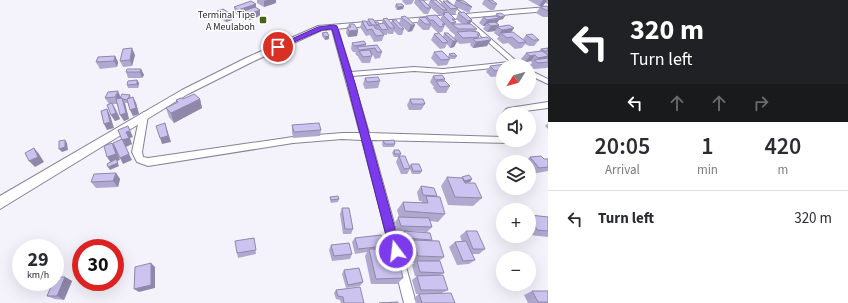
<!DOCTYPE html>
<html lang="en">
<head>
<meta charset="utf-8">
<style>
  body { margin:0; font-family:"Source Sans 3",sans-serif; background:#f7f7f7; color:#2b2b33; height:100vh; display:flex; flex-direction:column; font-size:15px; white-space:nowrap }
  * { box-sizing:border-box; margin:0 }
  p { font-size:13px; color:#7c7c81 }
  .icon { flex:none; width:22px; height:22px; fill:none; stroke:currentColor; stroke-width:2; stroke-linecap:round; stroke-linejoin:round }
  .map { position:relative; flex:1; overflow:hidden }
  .drawer { display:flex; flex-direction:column; background:#fff; width:300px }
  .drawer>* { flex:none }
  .banner { background:#202124; color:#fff; overflow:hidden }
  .needle { width:26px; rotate:233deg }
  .tools { position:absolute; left:496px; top:59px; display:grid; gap:8px }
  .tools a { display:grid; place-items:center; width:40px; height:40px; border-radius:50%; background:#fff; box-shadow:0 4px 16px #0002; font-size:20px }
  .speed { position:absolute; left:12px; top:239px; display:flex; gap:8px; font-size:20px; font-weight:700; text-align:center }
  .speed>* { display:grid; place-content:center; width:52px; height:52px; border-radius:50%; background:#fff; box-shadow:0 4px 16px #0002; line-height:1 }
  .speed small { font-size:10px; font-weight:400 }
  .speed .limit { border:6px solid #d22; background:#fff; color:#111 }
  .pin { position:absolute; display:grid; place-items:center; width:34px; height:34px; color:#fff; margin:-17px; border:2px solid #fff; border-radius:50%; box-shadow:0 1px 4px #0007 }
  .me { position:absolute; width:44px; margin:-22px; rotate:345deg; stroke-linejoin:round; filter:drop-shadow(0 0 3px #0008) }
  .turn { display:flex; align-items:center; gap:14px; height:84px; padding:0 16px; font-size:18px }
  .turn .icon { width:52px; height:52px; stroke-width:2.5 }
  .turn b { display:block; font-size:28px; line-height:34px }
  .lanes { display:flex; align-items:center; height:38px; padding:0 16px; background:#0003; justify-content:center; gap:20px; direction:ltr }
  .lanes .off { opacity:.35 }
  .eta { display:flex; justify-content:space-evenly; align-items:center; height:68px; text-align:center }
  .eta b { font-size:24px; font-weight:600; line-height:28px }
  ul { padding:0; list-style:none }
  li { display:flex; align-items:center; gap:12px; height:56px; padding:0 16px; border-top:1px solid #e1e1e2 }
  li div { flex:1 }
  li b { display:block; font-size:15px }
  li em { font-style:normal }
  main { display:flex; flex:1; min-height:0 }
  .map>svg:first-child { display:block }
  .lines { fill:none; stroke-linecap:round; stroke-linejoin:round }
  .minor-casing { stroke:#858296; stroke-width:2 }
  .major-casing { stroke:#858296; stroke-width:2 }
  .minor { fill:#fff; fill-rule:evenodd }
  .major { fill:#fff; fill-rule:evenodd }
  .wall { fill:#afa8cf }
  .shaded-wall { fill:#8f88a9 }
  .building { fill:#ccc3f1; stroke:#8f88a9 }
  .route { fill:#7c3aed; stroke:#51269a }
  .poi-dot { fill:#486416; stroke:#fff; stroke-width:1.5 }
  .labels { text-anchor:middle; stroke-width:3; stroke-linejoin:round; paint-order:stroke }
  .far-poi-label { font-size:10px; fill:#292730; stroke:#fff; text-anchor:end }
</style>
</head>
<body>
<main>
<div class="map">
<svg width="548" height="303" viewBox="0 0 548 303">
  <rect width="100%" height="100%" fill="#f4f3fc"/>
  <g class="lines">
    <g class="minor-casing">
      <g id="minor">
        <path d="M440 0H446L521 65 443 73 414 71 352 76 369 133 503 137V140H516L512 143 371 140 416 303H404L362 140 342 139 293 143 148 166 137 162 132 152 140 115 144 112 148 115 142 152 143 157 148 158 293 137 342 133H360L331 26 332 25 337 26 351 72 414 67 443 69 511 62Z"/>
        <path d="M529 70 548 79V84L529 75Z"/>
        <path d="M548 102V108L503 114V116L502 114 506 109 509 108Z"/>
      </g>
    </g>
    <g class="major-casing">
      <path id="major" d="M548 7V11L322 30 252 62 188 94 0 209V196L182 90 246 58 318 26Z"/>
    </g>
    <use href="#minor" class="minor"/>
    <use href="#major" class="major"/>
  </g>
  <g class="wall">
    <path d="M257 0H276V3L264 7 257 3Z"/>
    <path d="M403 0H414L412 4 406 5 402 1Z"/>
    <path d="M415 0H436L441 4 443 1 454 5 456 0 472 7 469 13 458 8 455 14 450 15 455 19 454 21 456 22 455 24H462L456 19 458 13 464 12 470 24 477 29 475 32 480 34 478 39 487 46 473 48 470 45 471 43 460 44 457 42 454 47 450 48 447 44 445 48 440 49 431 40 434 34 443 37 444 33 454 38 455 35 449 30 450 29H449L445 25 442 32 438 33 431 26 429 30H423L417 24 419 18H425L426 16 440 20 442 16H440L428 5 430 0 424 1 431 8 428 14H424L414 3Z"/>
    <path d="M484 0H492L497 4 494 10H490L482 4Z"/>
    <path d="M528 0H548V4L545 3 543 6H539Z"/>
    <path d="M256 4V7L260 16 249 20 244 17V15L239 16 235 13 234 7Z"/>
    <path d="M396 4 403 9 397 10 395 7Z"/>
    <path d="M540 7H548V17H543L536 13Z"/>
    <path d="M217 11 231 14 232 20 226 22 218 17Z"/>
    <path d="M496 14 503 19 499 20 497 23 499 25 495 31 487 32 483 29 485 26H483L479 23 483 17 495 16Z"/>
    <path d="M401 17 415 25 412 31 408 32 399 23Z"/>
    <path d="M368 19 379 24 382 23 383 19 391 23 392 20 404 29 402 35H398L394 31 393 34H389L387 33V35H384L382 41 374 42 370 35 366 36 360 27 362 21 367 22Z"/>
    <path d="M349 24 358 30 357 36 348 37 346 33 347 27H348Z"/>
    <path d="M497 27 511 32 523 39 526 35 539 40 534 46H529L525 44 522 48 515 49 508 43 503 44 497 39 499 36H498L494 33Z"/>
    <path d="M322 33 329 39 325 40 322 36Z"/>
    <path d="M352 43 366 44V46L377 45 382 52 380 58 375 59 373 55H371L372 56 370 63H362L358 57V56H357L355 53 356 52H353L351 49Z"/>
    <path d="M548 48V67L547 68 533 69 529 66 532 63 531 61 525 62 521 59 526 53 539 51 541 49Z"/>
    <path d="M434 52 448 57 449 54 457 56 455 59H450L447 65 438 66 431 58Z"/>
    <path d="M135 55 132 66 123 67 120 61Z"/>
    <path d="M115 56 118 62 117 67 100 69 96 62Z"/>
    <path d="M490 66H503V76L491 77 486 72Z"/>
    <path d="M141 69 144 75 142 78H128L126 72Z"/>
    <path d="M529 69 534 73 529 79Z"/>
    <path d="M433 76 445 79V81L450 86 446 93H437L433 88 434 86H433L430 82Z"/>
    <path d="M365 78 380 81 378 88 365 89 363 84Z"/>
    <path d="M137 80 139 83 138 88H128L127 85Z"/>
    <path d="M130 95 131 98 133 97 136 103 139 114 133 116 128 103H125L129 119 124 121 117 104H113L116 110 120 119 115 121 111 115V104H109L105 98 121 97Z"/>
    <path d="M183 99H200L202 108 174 123 169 117 166 108 177 102 176 100Z"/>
    <path d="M410 99 425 104 421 110H409L407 105Z"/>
    <path d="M548 123V129L545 126Z"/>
    <path d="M292 125 321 130 320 136 293 138 292 132Z"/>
    <path d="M383 141 395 144 394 147H383L382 144Z"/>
    <path d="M394 150 401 154 400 156 409 167 411 164 422 171 420 174H412L410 169 407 174H401L396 162 398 157H394L392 153Z"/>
    <path d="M530 157 544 159H548V171L532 174 529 170V162H524Z"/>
    <path d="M116 173 120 179 118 187 96 188 91 182Z"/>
    <path d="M447 177 461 178 462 177 472 179 470 182 465 183 482 198 473 206 448 205 441 186Z"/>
    <path d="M421 186 437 196 445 214 438 222 430 221 432 227 427 232 408 231 432 240 444 257 439 261 444 273 440 275 448 290 442 293 416 294 412 280 417 276H415L412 265 415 263H411L407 247 410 243H401L400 236 404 231H397L395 222 399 217 397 210 403 202 421 203 422 201H419L417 192Z"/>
    <path d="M330 197 339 199 338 202 331 203 330 200Z"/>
    <path d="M342 208 353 229 351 234H343L340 214Z"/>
    <path d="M530 215 548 217V237L530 235 529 216Z"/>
    <path d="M466 231 485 249 479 254H472L475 260 469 264 457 265 449 247 455 242H462L460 236Z"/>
    <path d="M254 238 256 254 238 258 237 253Z"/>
    <path d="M355 238 385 246 382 249 393 269 403 278 397 284H371L365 256 367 252 355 254 352 242Z"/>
    <path d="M331 245 352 254 350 259 332 261 329 250Z"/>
    <path d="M344 270 363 282 360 286 346 288 342 274Z"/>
    <path d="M65 277 72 281 64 300 55 299 47 296Z"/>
    <path d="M336 290 364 303H341L340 300 336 299 334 293Z"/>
    <path d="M532 291H548V303H528L524 295Z"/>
    <path d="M419 294 455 303H416L414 298Z"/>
  </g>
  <g class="shaded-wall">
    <path d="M267 0H276V3L264 7V1Z"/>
    <path d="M543 0H547L543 6H539Z"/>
    <path d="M256 4V10L244 11V15L239 16 238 10Z"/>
    <path d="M404 6 403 9 397 10 398 7Z"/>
    <path d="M260 10V16L249 20V14Z"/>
    <path d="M231 14 232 20 226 22 225 16Z"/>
    <path d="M505 16 503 19 499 20 496 24 487 23 485 26H483L487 20 499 19 500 17Z"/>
    <path d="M472 20 469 26 465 27 468 21Z"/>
    <path d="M411 25H415L412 31 408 32Z"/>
    <path d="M499 25 495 31 487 32 491 26Z"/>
    <path d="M514 28 510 34 501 33 499 36H498L502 30Z"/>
    <path d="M358 30 357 36 348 37 349 31Z"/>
    <path d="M329 36V39L325 40V37Z"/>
    <path d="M491 40 487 46 473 48 476 42Z"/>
    <path d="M453 41H457L454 47 450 48Z"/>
    <path d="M132 48 135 55 132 66 130 60Z"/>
    <path d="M535 55 531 61 525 62 530 56Z"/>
    <path d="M115 56 118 62 117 67 114 61Z"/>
    <path d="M548 56V58L544 62 536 61 538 58Z"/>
    <path d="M141 69 144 75 142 78 140 72Z"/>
    <path d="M137 80 139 83 138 88 137 84Z"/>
    <path d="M118 91 121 98 118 104 115 97Z"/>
    <path d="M133 97 136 103 139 114 133 116 130 110Z"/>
    <path d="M122 98 125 104 129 119 124 121 120 115Z"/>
    <path d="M200 99 202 108 174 123 171 113Z"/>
    <path d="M112 103 116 110 120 119 115 121 111 115Z"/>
    <path d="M107 109 110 115 114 128 107 130 104 124Z"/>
    <path d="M165 123 171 142 162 144 160 138Z"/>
    <path d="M128 126 133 137 130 138 132 144 126 147 125 146 132 160 123 164 120 158 122 139 126 132Z"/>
    <path d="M65 140 67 143 68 150 62 152 59 149Z"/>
    <path d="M112 143 116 149 120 160 117 161 119 166 110 170 108 167 111 163 107 157Z"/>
    <path d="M34 148 39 154 44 162 35 167 29 161Z"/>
    <path d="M116 173 120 179 118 187 113 181Z"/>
    <path d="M472 179 470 182 462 183 465 181Z"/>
    <path d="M151 263 155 267V288L139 292 134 289Z"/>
    <path d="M65 277 72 281 64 300 57 296Z"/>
  </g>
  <g class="building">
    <path d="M419 0H423L431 8H426Z"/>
    <path d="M431 0H436L447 10H443Z"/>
    <path d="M456 0 464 1 472 7Z"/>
    <path d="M488 0H492L497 4H494Z"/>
    <path d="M251 1 256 4 238 10 234 7Z"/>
    <path d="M443 1H446L458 8 451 9Z"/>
    <path d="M396 4H402L404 6 398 7Z"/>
    <path d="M547 6 548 7V11L540 7Z"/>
    <path d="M255 7 260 10 249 14 244 11Z"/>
    <path d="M223 9 231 14 225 16 217 11Z"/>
    <path d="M448 12 455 19H452L456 22 451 23 443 15 445 14 443 13Z"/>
    <path d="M464 12 472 20 468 21 458 13Z"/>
    <path d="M501 13 505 16 500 17 496 14Z"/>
    <path d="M436 15 445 24H442L444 26 440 27 433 20H430L426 16Z"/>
    <path d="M405 16 415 25H411L401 17Z"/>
    <path d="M496 16 500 18 487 20 483 17Z"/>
    <path d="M425 17 431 24H425L419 18Z"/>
    <path d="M387 18 395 28H390L383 19Z"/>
    <path d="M368 19H373L377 25H372Z"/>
    <path d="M392 20H396L404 29H400Z"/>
    <path d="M362 21H366L369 26 373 25 376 29H379L384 35 376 36 372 29 367 30Z"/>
    <path d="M375 22H378L379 24H378L377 26V25Z"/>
    <path d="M495 22 499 25 491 26 487 23Z"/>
    <path d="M384 23 388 29 382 30 378 24Z"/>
    <path d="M349 24H354L358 30 349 31 347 27H351Z"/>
    <path d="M452 24H471L477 29H458Z"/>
    <path d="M509 25 514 28 502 30 497 27Z"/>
    <path d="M470 31 478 32 480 34H477L479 37 463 38 457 32Z"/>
    <path d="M327 32 329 36 325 37 322 33Z"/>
    <path d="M513 32 526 42 519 43 512 37 507 38 501 33Z"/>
    <path d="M439 33 448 42 443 43 434 34Z"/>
    <path d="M444 33H448L457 41H453Z"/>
    <path d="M532 34 539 40H533L526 35Z"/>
    <path d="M487 37 491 40 476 42 473 39Z"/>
    <path d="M364 41 366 44 354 46 352 43Z"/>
    <path d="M377 45 382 52H377L375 48 359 50 357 47Z"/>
    <path d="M132 48 130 60 120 61 123 49Z"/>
    <path d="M548 48V49L547 51H544L541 49Z"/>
    <path d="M370 50 372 56 363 57 359 51Z"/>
    <path d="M442 51 450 59 441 60 434 52Z"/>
    <path d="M542 51 548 55V56L538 58 535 55 530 56 526 53Z"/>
    <path d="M454 53 457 56H452L449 54Z"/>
    <path d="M115 56 114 61 96 62 98 57Z"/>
    <path d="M548 58V62L538 63 534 60Z"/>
    <path d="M513 63 517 66H508L505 64Z"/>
    <path d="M506 64 508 66H503V70L495 71 490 66Z"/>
    <path d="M127 69H141L140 72H126Z"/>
    <path d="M529 69H530L534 73 529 74Z"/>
    <path d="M442 75 445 79 436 80 433 76Z"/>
    <path d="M378 77 380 81 367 82 365 78Z"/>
    <path d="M137 80V84L127 85 128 81Z"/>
    <path d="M436 81H445L450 86 440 87Z"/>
    <path d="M118 91 115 97 105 98 108 92Z"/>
    <path d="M122 94 130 95 127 100 123 99 122 98H120Z"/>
    <path d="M194 94 200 99 171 113 166 108 178 102 176 100 181 98 183 99Z"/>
    <path d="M133 97 136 108 130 110 127 99Z"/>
    <path d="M122 98 126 113 120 115 116 99Z"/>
    <path d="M410 99H423L425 104H412Z"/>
    <path d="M112 103 116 113 111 115 107 105Z"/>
    <path d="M107 109 110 122 104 124 101 111Z"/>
    <path d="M165 123 168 136 160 138 156 126Z"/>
    <path d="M319 123 321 130 294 132 292 125Z"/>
    <path d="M128 126 130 131 126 132 129 138 122 140 118 130Z"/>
    <path d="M122 139 129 154 120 158 113 143Z"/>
    <path d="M65 140V147L59 149V141Z"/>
    <path d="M394 140 395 144H385L383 141Z"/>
    <path d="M112 143 116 154 107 157 104 146Z"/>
    <path d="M34 148 38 157 29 161 25 153Z"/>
    <path d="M394 150H399L401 154H395Z"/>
    <path d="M399 156H405L410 168 404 169Z"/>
    <path d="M541 156 544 159H548V167L539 168 530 157Z"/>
    <path d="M116 159 118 163 108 167 107 164Z"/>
    <path d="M411 164H419L422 171H413Z"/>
    <path d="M116 173 113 181 91 182 94 174Z"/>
    <path d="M469 175 472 179 465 181 462 177Z"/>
    <path d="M447 177 462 178 465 183H475L482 198 455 197Z"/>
    <path d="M421 186 434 188 437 196 423 195Z"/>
    <path d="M338 196 339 199 331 200 330 197Z"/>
    <path d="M426 196 440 197 445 214 405 211 403 202 428 203Z"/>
    <path d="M342 208H349L353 229H345Z"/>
    <path d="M530 215 548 217V231L537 230Z"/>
    <path d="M398 217 429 218 432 227 401 226Z"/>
    <path d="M404 231 430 233 432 240 405 238Z"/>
    <path d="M466 231H477L485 249H473Z"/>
    <path d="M381 235 385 246 358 249 355 238Z"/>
    <path d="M254 238 256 250 237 253 235 241Z"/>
    <path d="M413 240 439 241 444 257 418 256Z"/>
    <path d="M466 241 475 260 463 261 455 242Z"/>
    <path d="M349 243 352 254 334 256 331 245Z"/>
    <path d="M369 249H388L393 269H401L403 278 376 279Z"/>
    <path d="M417 261H440L444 273 420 272Z"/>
    <path d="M151 263V285L134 289 135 267Z"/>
    <path d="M359 268 363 282 348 285 344 270Z"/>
    <path d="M443 275 448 290H421L417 276Z"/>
    <path d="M56 277H65L57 296H47L53 282H55V279Z"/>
    <path d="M360 287 364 303H344L343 297 338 296 336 290Z"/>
    <path d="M532 291H548V302H538Z"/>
    <path d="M451 293 455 303H422L419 294Z"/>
    <path d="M398 302V303H379Z"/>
  </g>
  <path class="route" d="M334 25 337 26 355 83 401 251 400 255 396 257 391 255 390 251 347 83 332 29 322 30 280 48 274 47 318 27Z"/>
  <rect class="poi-dot" x="259" y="16" width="8" height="8" rx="2"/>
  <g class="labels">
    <g class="far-poi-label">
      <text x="255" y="18">Terminal Tipe<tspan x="255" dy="12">A Meulaboh</tspan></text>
    </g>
  </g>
</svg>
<div class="tools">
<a><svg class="needle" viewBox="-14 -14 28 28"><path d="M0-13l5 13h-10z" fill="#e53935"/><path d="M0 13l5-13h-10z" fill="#7c7c81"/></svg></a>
<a><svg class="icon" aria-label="sound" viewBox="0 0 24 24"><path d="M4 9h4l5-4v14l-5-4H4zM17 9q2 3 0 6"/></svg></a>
<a><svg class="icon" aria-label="layers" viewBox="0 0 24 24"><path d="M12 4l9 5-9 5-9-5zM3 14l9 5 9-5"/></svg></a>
<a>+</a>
<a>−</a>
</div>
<div class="speed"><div>29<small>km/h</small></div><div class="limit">30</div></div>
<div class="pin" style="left:278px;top:47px;background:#d93025"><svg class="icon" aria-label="arrive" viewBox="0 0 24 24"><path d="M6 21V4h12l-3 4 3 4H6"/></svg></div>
<svg class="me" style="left:396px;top:251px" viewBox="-20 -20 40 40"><circle r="17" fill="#7c3aed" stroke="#fff" stroke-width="3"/><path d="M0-11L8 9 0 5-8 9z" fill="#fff"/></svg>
</div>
<section class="drawer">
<div class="banner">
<div class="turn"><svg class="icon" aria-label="left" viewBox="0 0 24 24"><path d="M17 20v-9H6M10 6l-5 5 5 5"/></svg><div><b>320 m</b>Turn left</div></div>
<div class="lanes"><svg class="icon" aria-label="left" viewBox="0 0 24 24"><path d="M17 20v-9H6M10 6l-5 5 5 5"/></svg><svg class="icon off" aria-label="ahead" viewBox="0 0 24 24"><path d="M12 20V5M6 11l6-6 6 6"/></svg><svg class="icon off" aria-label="ahead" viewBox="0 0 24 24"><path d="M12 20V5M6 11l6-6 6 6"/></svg><svg class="icon off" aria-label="right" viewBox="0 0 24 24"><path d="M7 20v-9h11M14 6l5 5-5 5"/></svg></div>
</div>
<div class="eta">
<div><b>20:05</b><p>Arrival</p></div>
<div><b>1</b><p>min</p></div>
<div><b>420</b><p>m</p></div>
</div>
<ul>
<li><svg class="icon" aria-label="left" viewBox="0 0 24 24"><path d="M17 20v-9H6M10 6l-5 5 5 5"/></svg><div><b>Turn left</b></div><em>320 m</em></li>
</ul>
</section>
</main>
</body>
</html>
